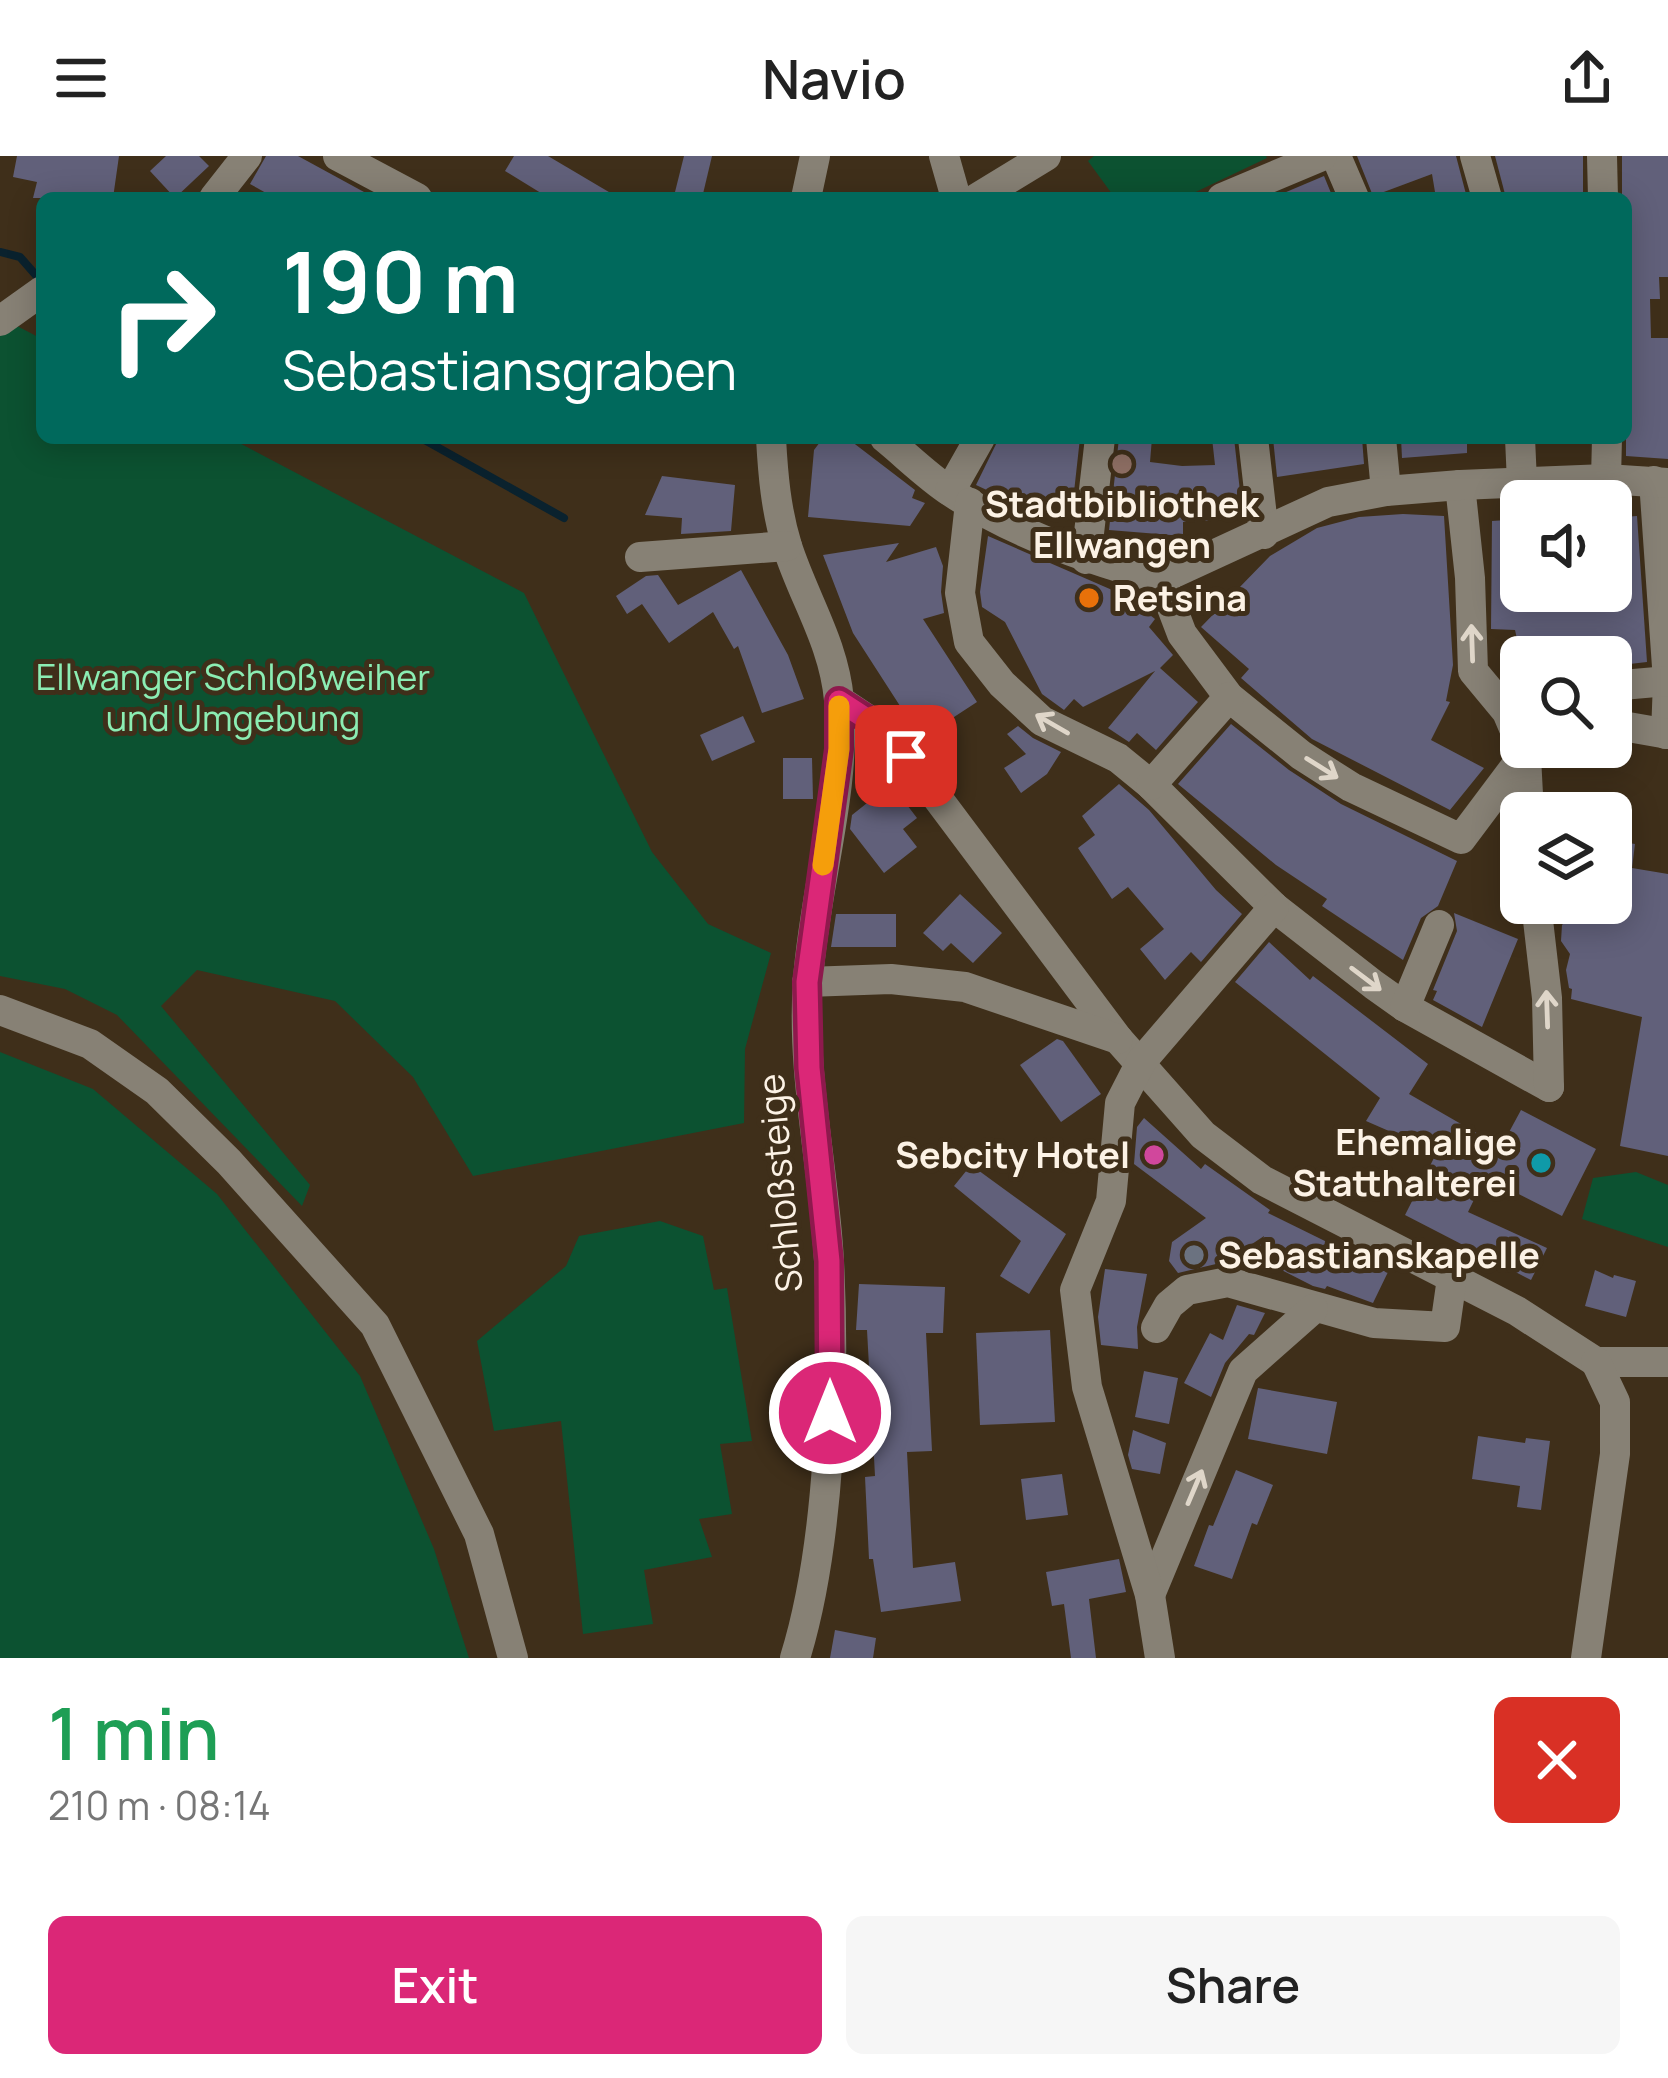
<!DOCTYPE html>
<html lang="en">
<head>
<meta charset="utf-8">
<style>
  body { margin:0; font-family:Manrope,sans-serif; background:#f6f6f6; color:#222; height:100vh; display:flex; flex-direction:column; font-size:45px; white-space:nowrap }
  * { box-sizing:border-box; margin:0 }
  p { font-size:39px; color:#767676 }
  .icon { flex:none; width:66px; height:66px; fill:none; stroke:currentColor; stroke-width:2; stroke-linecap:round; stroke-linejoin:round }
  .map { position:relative; height:1502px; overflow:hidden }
  .details { display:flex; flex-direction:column; background:#fff; flex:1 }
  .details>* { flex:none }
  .guide { position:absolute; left:36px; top:36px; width:1596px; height:252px; border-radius:18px; box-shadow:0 6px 30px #0003; background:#00695c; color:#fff; overflow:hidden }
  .controls { position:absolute; left:1500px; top:324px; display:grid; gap:24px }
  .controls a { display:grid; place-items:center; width:132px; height:132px; border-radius:18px; background:#fff; box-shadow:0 6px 30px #0003; font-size:60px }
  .pin { position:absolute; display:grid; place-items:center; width:102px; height:102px; color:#fff; margin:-51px; border-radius:24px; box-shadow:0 6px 18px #0006 }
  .me { position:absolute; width:132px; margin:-66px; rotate:0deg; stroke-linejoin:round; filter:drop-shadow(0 0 9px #0008) }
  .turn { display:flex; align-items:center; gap:42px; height:252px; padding:0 48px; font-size:54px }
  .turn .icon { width:156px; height:156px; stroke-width:2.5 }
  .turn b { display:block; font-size:84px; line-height:102px }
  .round { display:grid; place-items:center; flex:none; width:126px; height:126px; border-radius:18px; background:#f6f6f6 }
  .head { display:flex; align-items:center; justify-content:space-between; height:204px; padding:0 48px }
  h1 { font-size:72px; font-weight:600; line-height:90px; color:#1e9e55 }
  .cta { display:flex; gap:24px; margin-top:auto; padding:24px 48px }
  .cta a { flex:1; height:138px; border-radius:18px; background:#db2777; color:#fff; font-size:48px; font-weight:600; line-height:138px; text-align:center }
  .cta a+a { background:#f6f6f6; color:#222 }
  header { display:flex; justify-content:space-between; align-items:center; height:156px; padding:0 48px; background:#fff; font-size:54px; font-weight:600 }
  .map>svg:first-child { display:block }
  .green { fill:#0c5231 }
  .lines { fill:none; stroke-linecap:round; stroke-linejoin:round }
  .stream { stroke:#0a222e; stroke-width:8 }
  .building { fill:#61607a }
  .minor { stroke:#878175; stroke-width:30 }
  .oneway { stroke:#dfd6c9 }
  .route-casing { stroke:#8e194d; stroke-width:30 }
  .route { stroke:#db2777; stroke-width:21 }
  .slow { stroke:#f59e0b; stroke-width:21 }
  .education-dot { fill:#8d6e63; stroke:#3f2f1a; stroke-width:4.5 }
  .food-dot { fill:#e8710a; stroke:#3f2f1a; stroke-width:4.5 }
  .hotel-dot { fill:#d1479c; stroke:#3f2f1a; stroke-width:4.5 }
  .culture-dot { fill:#0f9aa8; stroke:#3f2f1a; stroke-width:4.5 }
  .worship-dot { fill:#6b7280; stroke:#3f2f1a; stroke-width:4.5 }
  .labels { text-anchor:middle; stroke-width:10; stroke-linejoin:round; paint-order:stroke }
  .poi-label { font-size:36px; font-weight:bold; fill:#fcf2e5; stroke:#3f2f1a; text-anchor:start }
  .park-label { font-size:36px; fill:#8bedb3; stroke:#3f2f1a }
  .street-label { font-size:36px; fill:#fcf2e5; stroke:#3f2f1a }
</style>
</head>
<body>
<header><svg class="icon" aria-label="menu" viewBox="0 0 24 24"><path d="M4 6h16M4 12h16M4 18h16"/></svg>Navio<svg class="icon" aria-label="share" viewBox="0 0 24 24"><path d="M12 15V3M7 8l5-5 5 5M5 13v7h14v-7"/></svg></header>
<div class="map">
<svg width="1668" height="1502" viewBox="0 0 1668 1502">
  <rect width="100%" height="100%" fill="#3f2f1a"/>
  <g class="green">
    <path d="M1094 0H1266L1267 2 1183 42H1115L1088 5Z"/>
    <path d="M0 161 42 183V282H230L524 437 652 696 708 768 771 797 745 893 744 967 473 1020 413 921 335 845 197 814 161 850 310 1029 302 1050 117 859 65 833 0 820Z"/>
    <path d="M0 896 93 933 217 1038 360 1220 434 1393 469 1502H0Z"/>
    <path d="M1636 1016 1668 1029V1091L1582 1063 1593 1022Z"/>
    <path d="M660 1065 703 1080 714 1134 727 1132 752 1285 720 1288 732 1358 699 1363 712 1401 644 1414 653 1468 583 1478 561 1265 494 1275 477 1185 566 1110 579 1080Z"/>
  </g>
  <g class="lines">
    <g class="stream">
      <path d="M0 96 20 101 41 125"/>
      <path d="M421 282 564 362"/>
    </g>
  </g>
  <g class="building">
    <path d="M17 0H119L113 42H33L37 26 13 21Z"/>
    <path d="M166 0H199L209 10 175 42 150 15Z"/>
    <path d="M266 0H298L375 42H275L250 28Z"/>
    <path d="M514 0H548L619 42H549L505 15Z"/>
    <path d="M684 0H712L702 42 675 36Z"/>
    <path d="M1357 0H1456L1467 42H1436L1432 18 1373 40Z"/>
    <path d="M1495 0H1583V41L1506 42Z"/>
    <path d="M1622 0H1668V121H1659L1660 143H1650L1651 182H1668V303L1626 300V41H1622Z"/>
    <path d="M1324 20 1333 42H1272Z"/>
    <path d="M823 282H847L915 334 912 342 925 347 910 370 808 361 814 294Z"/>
    <path d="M999 282H1080L1071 363 1037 354 1036 357 976 329Z"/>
    <path d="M1119 282H1152L1150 306 1182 310 1215 309 1212 282H1234L1243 362 1183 366V380L1109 374Z"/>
    <path d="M1273 282H1362L1364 308 1277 321Z"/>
    <path d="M1401 282H1467V297L1402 302Z"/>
    <path d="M662 320 735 329 731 375 681 378 682 362 645 359Z"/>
    <path d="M1403 358 1444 360 1453 509 1446 545 1450 546 1431 584 1484 612 1450 654 1312 583 1241 522 1249 513 1201 471 1270 400 1317 372 1359 361Z"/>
    <path d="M1637 360 1647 506 1612 510 1611 501H1521L1515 474 1491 473 1492 365 1521 363V435H1611V362Z"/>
    <path d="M988 380 1126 440 1155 463 1149 471 1173 499 1160 512 1198 546 1156 594 1137 577 1129 586 1108 572 1155 515 1083 551 1074 543 1064 554 1042 538 1005 466 982 451 980 436Z"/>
    <path d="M899 387 886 406 936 391 943 410 941 436 944 457 923 463 977 546 928 578 917 562 911 567 853 477 823 399Z"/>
    <path d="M741 414 788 499 804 543 762 557 738 490 734 493 713 456 669 487 642 448 627 458 616 440 646 420 658 419 678 449Z"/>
    <path d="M743 560 755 586 712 605 700 579Z"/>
    <path d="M1231 568 1289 614 1341 648 1457 705 1438 750 1421 762 1403 804 1322 750 1327 743 1276 709 1178 628Z"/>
    <path d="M1018 570 1033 582 1061 596 1047 618 1021 637 1004 612 1026 598 1007 578Z"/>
    <path d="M783 602H812L813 643H783Z"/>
    <path d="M891 628 917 662 903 673 917 691 884 717 850 673 852 659Z"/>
    <path d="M1119 628 1149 654 1216 734 1242 758 1201 806 1191 796 1165 824 1140 793 1164 773 1128 731 1112 743 1078 692 1095 679 1082 660Z"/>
    <path d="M1611 684 1635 688 1632 712 1668 718V1000L1620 990 1642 861 1571 843 1572 833 1569 832 1566 814 1570 798 1561 785 1562 769 1583 747H1611Z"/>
    <path d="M960 738 1002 777 973 807 951 787 943 795 923 777Z"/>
    <path d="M1454 757 1518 783 1482 871 1433 844 1437 835 1433 834 1457 775Z"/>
    <path d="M836 758H896V791H831Z"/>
    <path d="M1269 786 1310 824 1313 820 1428 908 1409 938 1501 991 1521 954 1596 993 1562 1060 1485 1021 1468 1056 1547 1092 1531 1124 1405 1059 1437 996 1366 965 1380 942 1235 826Z"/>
    <path d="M1057 883 1063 885 1101 938 1061 966 1020 909Z"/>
    <path d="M1144 962 1201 1013 1205 1008 1270 1054 1268 1057 1388 1116 1373 1147 1327 1130 1325 1133 1313 1130 1256 1101 1264 1080 1243 1094 1221 1083 1216 1108 1178 1117 1169 1105 1172 1086 1206 1062 1134 1008 1137 971Z"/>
    <path d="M971 1009 1066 1078 1029 1138 1000 1120 1021 1085 954 1030Z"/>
    <path d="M1105 1113 1147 1118 1137 1171 1138 1193 1101 1189 1098 1161Z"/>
    <path d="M1595 1114 1613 1122 1614 1119 1636 1125 1626 1161 1585 1150Z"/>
    <path d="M859 1128 945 1131 943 1177H926L932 1295 907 1296 913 1412 955 1406 961 1445 881 1456 873 1403H869L865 1321 875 1320 867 1174H856Z"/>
    <path d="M1237 1149 1265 1157 1254 1179 1249 1178 1225 1207 1211 1241 1184 1227 1210 1177 1223 1184Z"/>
    <path d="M1050 1174 1055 1266 980 1269 976 1177Z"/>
    <path d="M1144 1215 1178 1222 1169 1268 1135 1261Z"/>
    <path d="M1258 1232 1337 1246 1327 1298 1248 1283Z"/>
    <path d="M1133 1274 1166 1287 1160 1318 1132 1313 1128 1299Z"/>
    <path d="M1478 1280 1525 1287 1526 1282 1550 1285 1541 1354 1517 1351 1520 1330 1472 1323Z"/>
    <path d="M1236 1314 1273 1329 1257 1369 1252 1367 1232 1423 1194 1410 1209 1369 1213 1370Z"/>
    <path d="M1062 1318 1068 1359 1026 1364 1021 1323Z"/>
    <path d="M1119 1403 1126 1436 1089 1443 1096 1502H1071L1064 1448 1052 1450 1046 1416Z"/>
    <path d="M835 1474 876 1482 873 1502H830Z"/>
  </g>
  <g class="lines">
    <g class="minor">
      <path d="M338 0 417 42"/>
      <path d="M944 0 956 42"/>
      <path d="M1336 0 1354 42"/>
      <path d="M1475 0 1487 42"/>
      <path d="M1602 0 1603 42"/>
      <path d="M214 42 247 0"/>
      <path d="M806 42 815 0"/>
      <path d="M977 42 1046 0"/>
      <path d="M1222 42 1322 0"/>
      <path d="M0 165 42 135"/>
      <path d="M771 282C773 319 776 354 787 390 804 443 834 487 839 544 847 634 814 733 808 824 801 917 824 1012 829 1105 835 1223 830 1389 795 1502"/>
      <path d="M885 282C907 300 928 321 951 336 1014 378 1089 404 1161 423"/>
      <path d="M1253 282 1264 378"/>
      <path d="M1381 282 1386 335"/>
      <path d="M1520 282 1522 326"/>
      <path d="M1606 323 1607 282"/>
      <path d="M1654 325 1668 525 1666 578"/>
      <path d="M1460 329 1470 422 1473 515 1507 556 1521 589"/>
      <path d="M950 335 980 282"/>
      <path d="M970 347 960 437 969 486 1002 528 1042 565 1118 602 1151 629 1274 751 1374 829 1405 851 1549 931"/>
      <path d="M640 401 787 390"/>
      <path d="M1086 403 1100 282"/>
      <path d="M1161 423 1182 478 1229 541 1301 599 1351 631 1461 683 1530 591"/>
      <path d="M1161 423 1328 346 1386 335 1460 329 1606 323 1668 327"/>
      <path d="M1611 530 1668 525"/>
      <path d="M840 545 873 567 906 600 1118 883 1203 979 1262 1024 1517 1155 1596 1206H1668"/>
      <path d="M1611 568 1668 578"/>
      <path d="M1522 591 1526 601 1529 657"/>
      <path d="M1151 629 1229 541"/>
      <path d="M1536 747 1547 842 1549 931"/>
      <path d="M807 826 891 823 965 831 1118 883"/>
      <path d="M1405 851 1439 769"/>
      <path d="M0 854 90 888 157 935 229 1006 375 1169 479 1378 513 1502"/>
      <path d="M1156 1172 1169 1149 1187 1134 1228 1126 1374 1167 1445 1171 1452 1122"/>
      <path d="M1150 1439 1243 1215 1313 1153"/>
      <path d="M1160 1502 1150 1439 1087 1231 1075 1134 1111 1045 1120 947 1141 906 1274 751"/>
      <path d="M1586 1502 1615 1298V1246L1596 1206"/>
    </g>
  </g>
  <defs><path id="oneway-shaft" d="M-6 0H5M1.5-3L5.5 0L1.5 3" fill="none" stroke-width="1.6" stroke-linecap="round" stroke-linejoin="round" transform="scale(3)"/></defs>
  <g class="oneway">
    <use href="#oneway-shaft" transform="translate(1472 487) rotate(-92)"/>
    <use href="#oneway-shaft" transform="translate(1052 568) rotate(-150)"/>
    <use href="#oneway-shaft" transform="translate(1322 612) rotate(32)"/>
    <use href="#oneway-shaft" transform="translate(1366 823) rotate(37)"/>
    <use href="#oneway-shaft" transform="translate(1547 853) rotate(-92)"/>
    <use href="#oneway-shaft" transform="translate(1195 1331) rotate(-67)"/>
  </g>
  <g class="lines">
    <g class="route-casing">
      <path id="route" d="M830 1257 829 1105 809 912 807 826 839 593V545L873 567 906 600"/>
    </g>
    <use href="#route" class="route"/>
    <path class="slow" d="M823 709 839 593V550"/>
  </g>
  <circle class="education-dot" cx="1122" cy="308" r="12"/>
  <circle class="food-dot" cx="1089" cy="442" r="12"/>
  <circle class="hotel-dot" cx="1154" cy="999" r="12"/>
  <circle class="culture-dot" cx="1541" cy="1007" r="12"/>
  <circle class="worship-dot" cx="1194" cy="1099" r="12"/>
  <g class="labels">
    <g class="poi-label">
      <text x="1122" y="361" text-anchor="middle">Stadtbibliothek<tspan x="1122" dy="41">Ellwangen</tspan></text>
      <text x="1113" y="455">Retsina</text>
      <text x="1517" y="999" text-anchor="end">Ehemalige<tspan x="1517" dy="41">Statthalterei</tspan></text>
      <text x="1130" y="1012" text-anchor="end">Sebcity Hotel</text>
      <text x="1218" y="1112">Sebastianskapelle</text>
    </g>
    <g class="park-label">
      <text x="233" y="534">Ellwanger Schloßweiher<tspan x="233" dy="41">und Umgebung</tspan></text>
    </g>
    <g class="street-label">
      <text transform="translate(780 1027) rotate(-95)" y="13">Schloßsteige</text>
    </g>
  </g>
</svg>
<div class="controls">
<a><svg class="icon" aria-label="sound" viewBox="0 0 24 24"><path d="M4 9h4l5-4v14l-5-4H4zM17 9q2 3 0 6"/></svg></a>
<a><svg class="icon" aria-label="search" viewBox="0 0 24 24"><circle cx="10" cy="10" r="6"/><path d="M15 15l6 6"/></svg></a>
<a><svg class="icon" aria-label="layers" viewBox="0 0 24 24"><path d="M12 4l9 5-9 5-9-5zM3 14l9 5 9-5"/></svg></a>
</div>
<div class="pin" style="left:906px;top:600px;background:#d93025"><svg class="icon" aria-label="arrive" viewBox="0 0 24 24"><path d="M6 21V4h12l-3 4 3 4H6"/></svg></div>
<svg class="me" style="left:830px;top:1257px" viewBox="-20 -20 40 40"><circle r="17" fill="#db2777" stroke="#fff" stroke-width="3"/><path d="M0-11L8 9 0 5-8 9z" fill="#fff"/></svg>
<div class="guide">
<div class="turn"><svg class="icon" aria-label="right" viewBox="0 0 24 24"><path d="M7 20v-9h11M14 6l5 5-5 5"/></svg><div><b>190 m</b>Sebastiansgraben</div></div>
</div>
</div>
<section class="details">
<div class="head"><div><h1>1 min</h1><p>210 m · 08:14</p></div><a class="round" style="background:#d93025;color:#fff"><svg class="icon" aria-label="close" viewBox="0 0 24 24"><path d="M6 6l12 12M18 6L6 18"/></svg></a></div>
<div class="cta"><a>Exit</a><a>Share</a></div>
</section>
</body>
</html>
